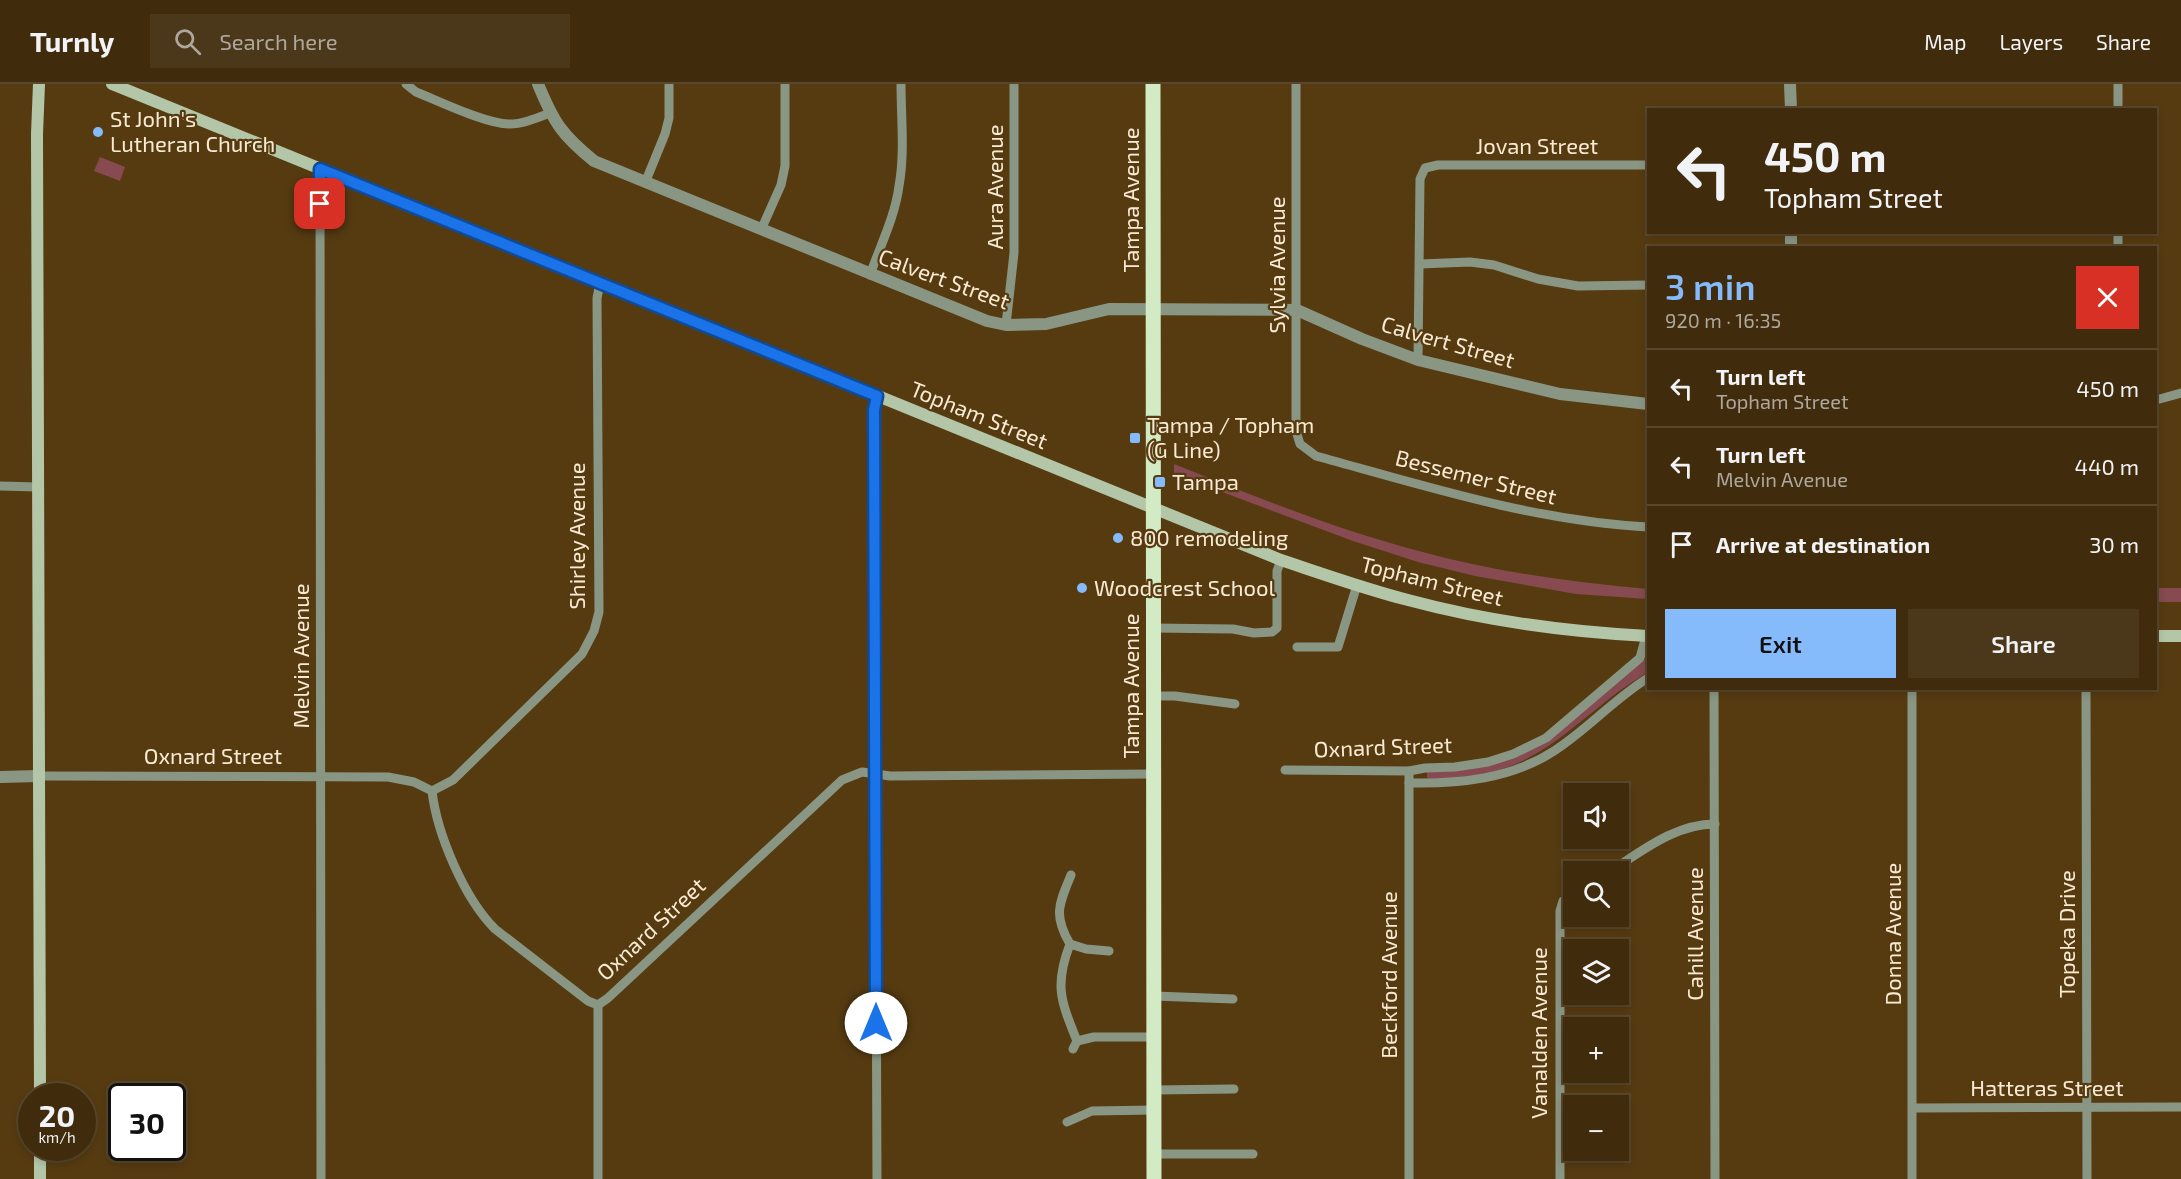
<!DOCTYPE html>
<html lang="en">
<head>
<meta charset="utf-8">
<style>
  body { margin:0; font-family:"Exo 2",sans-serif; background:#4b381b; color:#f1f3f6; height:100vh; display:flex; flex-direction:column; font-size:22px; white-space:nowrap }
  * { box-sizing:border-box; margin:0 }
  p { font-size:20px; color:#aea79d }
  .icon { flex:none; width:33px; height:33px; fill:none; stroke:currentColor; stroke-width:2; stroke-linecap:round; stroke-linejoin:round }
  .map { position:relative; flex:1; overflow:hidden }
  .side { position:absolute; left:1647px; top:162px; width:510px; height:444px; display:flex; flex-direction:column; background:#402c0d; border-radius:0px; box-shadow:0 3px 9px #0003,0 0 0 2px #59482e }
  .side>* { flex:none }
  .hud { position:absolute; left:1647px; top:24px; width:510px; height:126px; border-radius:0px; box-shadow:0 3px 9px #0003,0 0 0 2px #59482e; background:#402c0d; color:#f1f3f6; overflow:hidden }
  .controls { position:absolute; left:1563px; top:699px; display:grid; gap:12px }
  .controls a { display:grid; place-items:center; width:66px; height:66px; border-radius:0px; background:#402c0d; box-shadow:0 3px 9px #0003,0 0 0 2px #59482e; font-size:30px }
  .speed { position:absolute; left:18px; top:999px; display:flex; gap:12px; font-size:30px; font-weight:700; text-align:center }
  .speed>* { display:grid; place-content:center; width:78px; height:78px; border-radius:50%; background:#402c0d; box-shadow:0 3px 9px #0003,0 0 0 2px #59482e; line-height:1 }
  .speed small { font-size:15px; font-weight:400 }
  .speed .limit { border:3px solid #111; border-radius:9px; background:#fff; color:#111 }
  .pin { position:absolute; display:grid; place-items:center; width:51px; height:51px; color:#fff; margin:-26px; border-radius:12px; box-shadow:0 3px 9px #0006 }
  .me { position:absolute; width:66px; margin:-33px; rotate:0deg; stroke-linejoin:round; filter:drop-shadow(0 0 4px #0008) }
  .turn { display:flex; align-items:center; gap:21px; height:126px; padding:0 18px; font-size:27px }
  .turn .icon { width:78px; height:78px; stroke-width:2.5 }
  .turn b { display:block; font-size:42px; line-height:51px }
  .round { display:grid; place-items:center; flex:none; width:63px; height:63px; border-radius:0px; background:#4b381b }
  .overview { display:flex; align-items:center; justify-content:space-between; height:102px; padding:0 18px }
  h1 { font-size:36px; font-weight:600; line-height:45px; color:#86bbfb }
  .primary-button { display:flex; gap:12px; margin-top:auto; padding:12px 18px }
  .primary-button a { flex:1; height:69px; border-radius:0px; background:#86bbfb; color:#111; font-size:24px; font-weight:600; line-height:69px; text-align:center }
  .primary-button a+a { background:#4b381b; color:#f1f3f6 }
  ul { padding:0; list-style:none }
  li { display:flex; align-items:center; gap:18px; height:78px; padding:0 18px; border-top:2px solid #59482e }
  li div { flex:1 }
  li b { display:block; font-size:22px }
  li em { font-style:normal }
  header { display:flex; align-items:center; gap:36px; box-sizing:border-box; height:84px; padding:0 30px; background:#402c0d; border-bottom:2px solid #59482e }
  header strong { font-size:28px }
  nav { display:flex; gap:33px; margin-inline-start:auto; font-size:21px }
  .search { width:420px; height:54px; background:#4b381b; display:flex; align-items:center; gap:15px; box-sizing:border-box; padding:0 21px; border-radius:0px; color:#aea79d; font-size:22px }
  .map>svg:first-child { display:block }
  .green { fill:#864a50 }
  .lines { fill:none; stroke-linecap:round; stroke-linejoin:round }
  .minor { stroke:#8a9684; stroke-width:9 }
  .tertiary { stroke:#8a9684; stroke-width:12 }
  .secondary { stroke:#b3c6a8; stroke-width:12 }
  .primary { stroke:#d3ebc5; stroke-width:15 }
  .route-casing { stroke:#114b97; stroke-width:15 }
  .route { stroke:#1a73e8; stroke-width:10 }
  .poi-dot { fill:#86bbfb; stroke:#563b11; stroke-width:2 }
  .labels { text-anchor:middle; stroke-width:4.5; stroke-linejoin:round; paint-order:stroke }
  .poi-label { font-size:22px; fill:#faead4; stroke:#563b11; text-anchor:start }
  .street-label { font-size:22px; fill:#faead4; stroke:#563b11 }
</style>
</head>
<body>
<header>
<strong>Turnly</strong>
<div class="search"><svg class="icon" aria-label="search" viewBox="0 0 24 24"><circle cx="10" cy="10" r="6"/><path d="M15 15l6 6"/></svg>Search here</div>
<nav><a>Map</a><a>Layers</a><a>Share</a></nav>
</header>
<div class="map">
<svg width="2181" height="1095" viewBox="0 0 2181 1095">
  <rect width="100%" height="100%" fill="#563b11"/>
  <g class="green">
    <path d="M100 73 125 83 120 97 94 87Z"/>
    <path d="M1174 380C1254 412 1335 445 1419 467 1494 488 1571 498 1648 505V515L1576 510 1475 492 1418 478 1353 457 1174 390Z"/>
    <rect x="2156" y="504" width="25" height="14"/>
    <path d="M1648 573V588C1638 595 1627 601 1618 608 1565 648 1530 689 1459 693 1449 694 1437 696 1427 694V688L1508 675 1583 628Z"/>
  </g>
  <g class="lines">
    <g class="minor">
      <path d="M406 0 416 8C439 17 486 40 509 40 523 40 537 34 550 29"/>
      <path d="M1296 0V347L1300 360 1316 372C1426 402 1534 437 1648 443"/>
      <path d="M2118 0V26"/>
      <path d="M320 85 321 1095"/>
      <path d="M645 99 665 50 669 34V0"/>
      <path d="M761 146 781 101 785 82V0"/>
      <path d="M2118 148V164"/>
      <path d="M1420 180 1470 178 1494 181 1538 195 1578 202 1648 201"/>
      <path d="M870 191C880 162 895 133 899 102 905 69 901 34 901 0"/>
      <path d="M1006 241 1014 169V0"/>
      <path d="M1418 276 1420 95 1425 84 1438 81H1648"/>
      <path d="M2156 316 2181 309"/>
      <path d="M0 402 38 403"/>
      <path d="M1153 544 1233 545 1254 549 1272 548 1277 544V487L1281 476"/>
      <path d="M1297 563H1338L1357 501"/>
      <path d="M1714 604 1715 1095"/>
      <path d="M1912 604V1095"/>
      <path d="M2086 604 2087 1095"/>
      <path d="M1154 612H1175L1235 620"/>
      <path d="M1285 686 1409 687 1425 684 1455 683 1488 678 1513 670 1546 654 1640 574 1646 552"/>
      <path d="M39 692 388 693 414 698 432 707C437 750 464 814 495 845L588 917 598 921"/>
      <path d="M1409 699C1459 700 1511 695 1554 667 1588 645 1614 615 1648 594"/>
      <path d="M432 707 453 696 582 570 594 547 599 528 597 214 600 199"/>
      <path d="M1609 788C1642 767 1675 740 1715 740"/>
      <path d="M1071 791C1059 820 1053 831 1070 860 1054 902 1061 917 1077 957"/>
      <path d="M1070 860 1086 865 1109 867"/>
      <path d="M1154 912 1233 915"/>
      <path d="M598 921 608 914 842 696 862 688 890 692 1154 690"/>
      <path d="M1073 965 1077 957 1094 953H1154"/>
      <path d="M1154 1006 1234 1005"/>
      <path d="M1913 1024 2181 1023"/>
      <path d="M1067 1038 1092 1027 1154 1026"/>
      <path d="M1154 1070H1253"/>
      <path d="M598 1095V921"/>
      <path d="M877 1095 874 326 877 312"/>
      <path d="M1409 1095V687"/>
      <path d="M1560 1095V827L1563 817 1574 809"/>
    </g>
    <g class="tertiary">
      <path d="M538 0C554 39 562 51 594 77L987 237 1006 241 1046 240 1109 225 1297 226 1362 255 1418 276 1560 310 1648 320"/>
      <path d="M1790 0 1791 26"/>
      <path d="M1791 164V148"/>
      <path d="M0 693 39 692"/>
    </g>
    <g class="secondary">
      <path d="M39 0 37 50 40 1012"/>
      <path d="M112 0 1281 476C1323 490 1365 505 1408 516 1486 537 1568 548 1648 552"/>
      <path d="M2156 552H2181"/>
      <path d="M40 1064V1095"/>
    </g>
    <path class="primary" d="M1153 0 1154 1095"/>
  </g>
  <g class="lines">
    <g class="route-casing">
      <path id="route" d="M320 120V85L877 312 874 326 876 939"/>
    </g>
    <use href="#route" class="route"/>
  </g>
  <g class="poi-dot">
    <circle cx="98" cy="48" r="6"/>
    <rect x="1129" y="348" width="12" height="12" rx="3"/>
    <rect x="1154" y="392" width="12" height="12" rx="3"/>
    <circle cx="1118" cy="454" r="6"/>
    <circle cx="1082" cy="504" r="6"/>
  </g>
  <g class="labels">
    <g class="poi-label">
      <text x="110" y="43">St John's<tspan x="110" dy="25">Lutheran Church</tspan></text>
      <text x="1147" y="349">Tampa / Topham<tspan x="1147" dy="25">(G Line)</tspan></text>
      <text x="1172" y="406">Tampa</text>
      <text x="1130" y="462">800 remodeling</text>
      <text x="1094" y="512">Woodcrest School</text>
    </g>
    <g class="street-label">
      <text x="1537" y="70">Jovan Street</text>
      <text transform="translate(995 103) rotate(-90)" y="8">Aura Avenue</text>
      <text transform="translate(1131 116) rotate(-90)" y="8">Tampa Avenue</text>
      <text transform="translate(1277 181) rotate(-90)" y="8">Sylvia Avenue</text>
      <text transform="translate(944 195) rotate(20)" y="8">Calvert Street</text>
      <text transform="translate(1448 258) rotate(16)" y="8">Calvert Street</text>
      <text transform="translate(979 331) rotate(22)" y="8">Topham Street</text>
      <text transform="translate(1476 393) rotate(14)" y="8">Bessemer Street</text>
      <text transform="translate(577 452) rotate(-90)" y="8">Shirley Avenue</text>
      <text transform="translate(1432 497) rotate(14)" y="8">Topham Street</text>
      <text transform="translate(301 572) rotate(-90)" y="8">Melvin Avenue</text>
      <text transform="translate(1131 602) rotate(-90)" y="8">Tampa Avenue</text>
      <text transform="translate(1383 663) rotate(-2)" y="8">Oxnard Street</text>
      <text x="213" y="680">Oxnard Street</text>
      <text transform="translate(651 845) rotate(-43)" y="8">Oxnard Street</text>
      <text transform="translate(1695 850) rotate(-90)" y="8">Cahill Avenue</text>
      <text transform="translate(1893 850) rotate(-90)" y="8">Donna Avenue</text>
      <text transform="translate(2067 850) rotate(-90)" y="8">Topeka Drive</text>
      <text transform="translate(1389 891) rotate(-90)" y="8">Beckford Avenue</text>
      <text transform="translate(1539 949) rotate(-90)" y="8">Vanalden Avenue</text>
      <text x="2047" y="1012">Hatteras Street</text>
    </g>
  </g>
</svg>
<div class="controls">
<a><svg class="icon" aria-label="sound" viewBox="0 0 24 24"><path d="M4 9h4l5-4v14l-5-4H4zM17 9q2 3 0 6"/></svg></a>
<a><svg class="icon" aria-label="search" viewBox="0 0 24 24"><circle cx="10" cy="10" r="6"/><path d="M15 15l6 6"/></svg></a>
<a><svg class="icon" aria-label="layers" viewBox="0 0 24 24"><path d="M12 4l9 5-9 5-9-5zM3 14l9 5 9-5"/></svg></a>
<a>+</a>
<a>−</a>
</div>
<div class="speed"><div>20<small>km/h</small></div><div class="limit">30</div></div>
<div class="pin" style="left:320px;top:120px;background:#d93025"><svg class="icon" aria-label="arrive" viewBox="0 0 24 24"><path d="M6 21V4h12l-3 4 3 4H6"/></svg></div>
<svg class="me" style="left:876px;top:939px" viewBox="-20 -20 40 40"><circle r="19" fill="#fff"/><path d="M0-13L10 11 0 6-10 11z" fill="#1a73e8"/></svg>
<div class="hud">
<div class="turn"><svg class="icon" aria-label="left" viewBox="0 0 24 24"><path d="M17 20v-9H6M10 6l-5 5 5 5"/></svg><div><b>450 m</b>Topham Street</div></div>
</div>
<section class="side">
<div class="overview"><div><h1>3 min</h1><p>920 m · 16:35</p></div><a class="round" style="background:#d93025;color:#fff"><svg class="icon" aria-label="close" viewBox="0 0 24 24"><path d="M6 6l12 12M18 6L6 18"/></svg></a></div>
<ul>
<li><svg class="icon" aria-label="left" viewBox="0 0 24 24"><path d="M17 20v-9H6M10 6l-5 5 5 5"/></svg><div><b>Turn left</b><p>Topham Street</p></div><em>450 m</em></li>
<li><svg class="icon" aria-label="left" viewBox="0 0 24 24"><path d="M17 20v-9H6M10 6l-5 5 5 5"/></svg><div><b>Turn left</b><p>Melvin Avenue</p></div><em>440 m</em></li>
<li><svg class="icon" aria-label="arrive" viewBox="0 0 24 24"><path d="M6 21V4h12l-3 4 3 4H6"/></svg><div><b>Arrive at destination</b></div><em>30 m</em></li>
</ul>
<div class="primary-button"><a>Exit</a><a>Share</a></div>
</section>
</div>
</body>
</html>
